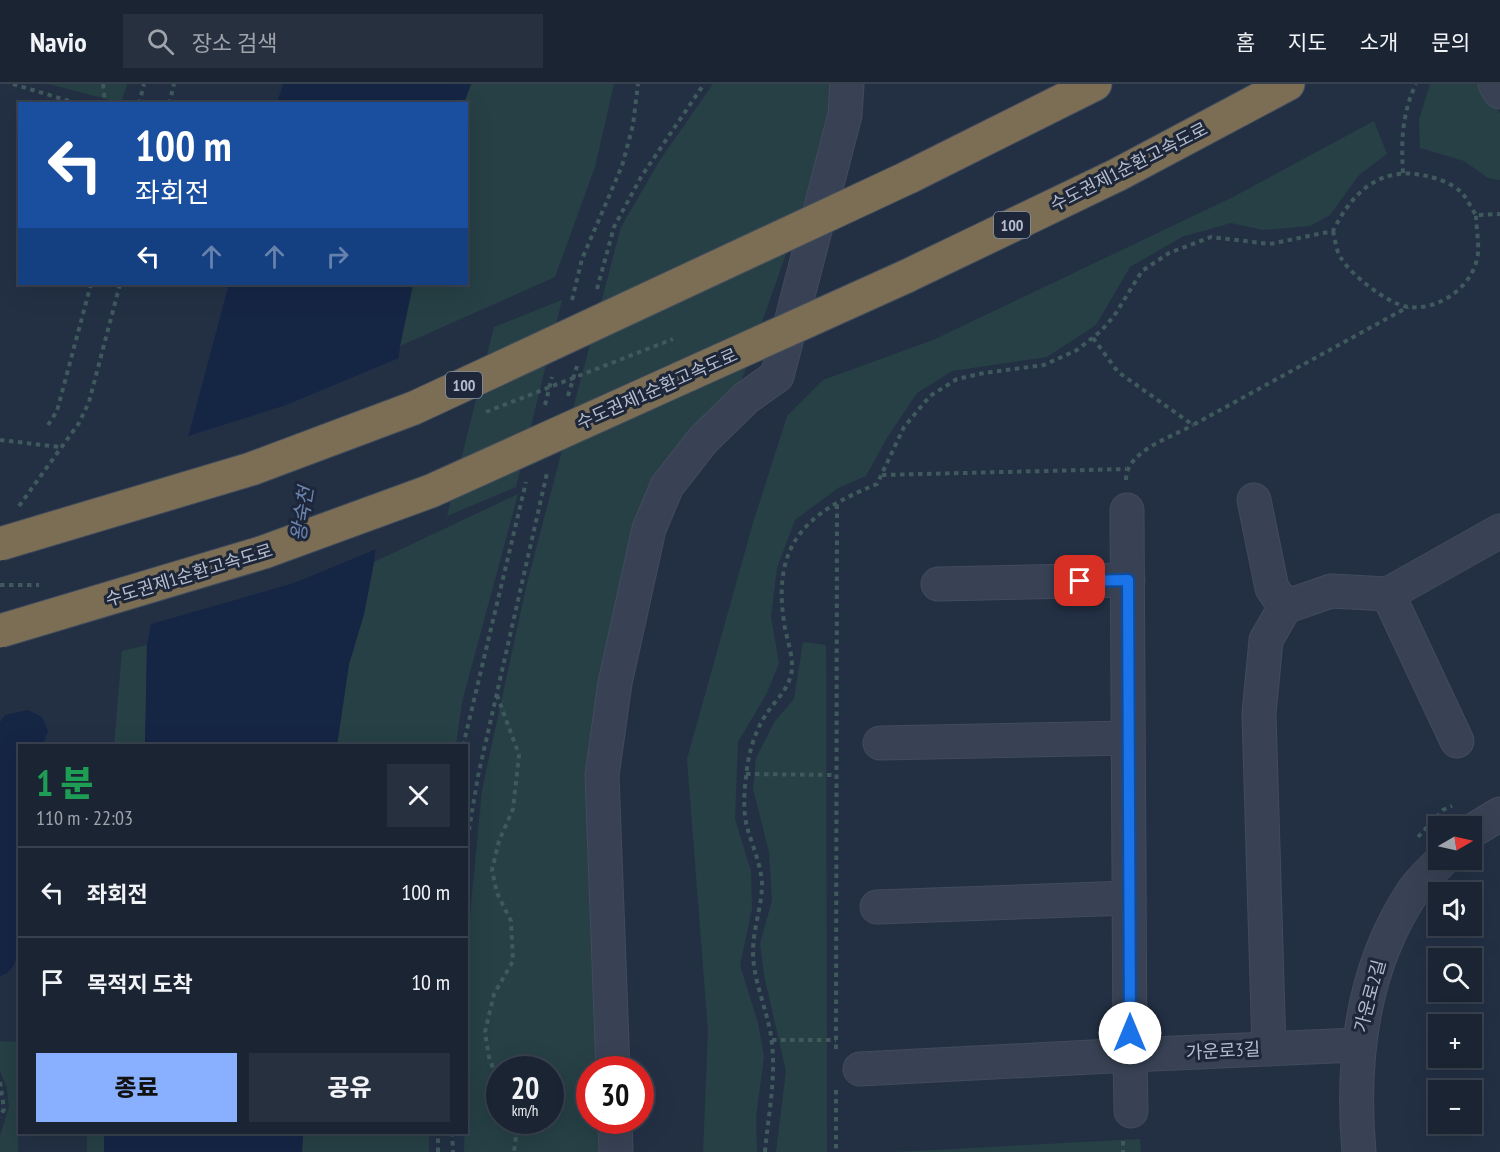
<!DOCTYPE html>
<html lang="ko">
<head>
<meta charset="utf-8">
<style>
  body { margin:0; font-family:"PT Sans Narrow","Noto Sans KR",sans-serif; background:#27303f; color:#f1f3f6; height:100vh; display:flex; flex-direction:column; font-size:22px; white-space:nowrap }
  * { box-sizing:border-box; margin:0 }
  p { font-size:20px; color:#9fa4ac }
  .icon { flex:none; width:33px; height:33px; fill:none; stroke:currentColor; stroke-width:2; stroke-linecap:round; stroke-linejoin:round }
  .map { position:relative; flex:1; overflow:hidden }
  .sheet { position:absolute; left:18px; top:660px; width:450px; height:390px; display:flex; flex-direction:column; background:#1a2433; border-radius:0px; box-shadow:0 6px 24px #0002,0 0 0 2px #38414e }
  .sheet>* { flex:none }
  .guide { position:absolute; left:18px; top:18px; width:450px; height:183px; border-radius:0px; box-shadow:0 6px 24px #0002,0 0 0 2px #38414e; background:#1a4fa0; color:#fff; overflow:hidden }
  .needle { width:39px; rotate:81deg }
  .controls { position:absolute; left:1428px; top:732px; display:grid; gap:12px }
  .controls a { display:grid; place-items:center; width:54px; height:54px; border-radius:0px; background:#1a2433; box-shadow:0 6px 24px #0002,0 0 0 2px #38414e; font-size:30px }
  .speed { position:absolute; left:486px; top:972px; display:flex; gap:12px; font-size:30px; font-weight:700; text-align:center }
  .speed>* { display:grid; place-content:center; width:78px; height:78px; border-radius:50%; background:#1a2433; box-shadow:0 6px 24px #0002,0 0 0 2px #38414e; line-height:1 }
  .speed small { font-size:15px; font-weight:400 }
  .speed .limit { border:9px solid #d22; background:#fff; color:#111 }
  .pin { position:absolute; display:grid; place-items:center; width:51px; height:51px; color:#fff; margin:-26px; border-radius:12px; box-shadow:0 3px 9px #0006 }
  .me { position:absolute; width:66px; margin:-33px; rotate:0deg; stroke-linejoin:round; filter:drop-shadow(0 0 4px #0008) }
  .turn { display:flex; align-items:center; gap:21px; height:126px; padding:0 18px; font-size:27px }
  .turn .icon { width:78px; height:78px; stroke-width:2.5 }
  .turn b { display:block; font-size:42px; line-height:51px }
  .lanes { display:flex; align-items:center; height:57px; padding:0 18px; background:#0003; justify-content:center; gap:30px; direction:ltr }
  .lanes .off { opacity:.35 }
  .round { display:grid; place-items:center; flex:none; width:63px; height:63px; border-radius:0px; background:#27303f }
  .summary { display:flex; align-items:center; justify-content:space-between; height:102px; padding:0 18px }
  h1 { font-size:36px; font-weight:800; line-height:45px; color:#1e9e55 }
  .button { display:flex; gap:12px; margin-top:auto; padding:12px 18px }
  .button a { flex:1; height:69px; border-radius:0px; background:#89afff; color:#111; font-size:24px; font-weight:800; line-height:69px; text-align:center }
  .button a+a { background:#27303f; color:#f1f3f6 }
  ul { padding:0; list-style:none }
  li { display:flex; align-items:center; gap:18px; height:90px; padding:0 18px; border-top:2px solid #38414e }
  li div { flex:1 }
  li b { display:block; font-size:22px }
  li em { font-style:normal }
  header { display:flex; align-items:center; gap:36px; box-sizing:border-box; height:84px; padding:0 30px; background:#1a2433; border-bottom:2px solid #38414e }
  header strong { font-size:28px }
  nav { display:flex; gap:33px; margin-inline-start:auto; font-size:21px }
  .search { width:420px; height:54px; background:#27303f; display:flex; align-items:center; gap:15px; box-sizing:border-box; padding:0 21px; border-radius:0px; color:#9fa4ac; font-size:22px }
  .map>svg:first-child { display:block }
  .green { fill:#264045; fill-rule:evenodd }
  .water { fill:#152544 }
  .pier { fill:#233044 }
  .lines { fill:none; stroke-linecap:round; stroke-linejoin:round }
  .minor-casing { stroke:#424b5d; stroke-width:35 }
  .highway-casing { stroke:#434d5e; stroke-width:35 }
  .path { stroke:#3f595d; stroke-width:4; stroke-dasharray:4.5 4.5; stroke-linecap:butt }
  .minor { stroke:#384254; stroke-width:33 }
  .highway { stroke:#7b6e54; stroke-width:33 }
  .highway-bridge-casing { stroke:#434d5e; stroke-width:35; stroke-linecap:butt }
  .highway-bridge { stroke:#7b6e54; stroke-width:33 }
  .route-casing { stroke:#114b97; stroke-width:15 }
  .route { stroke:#1a73e8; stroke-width:10 }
  .labels { text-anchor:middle; stroke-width:6; stroke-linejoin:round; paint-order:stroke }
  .shield { fill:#1d2739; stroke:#8790a1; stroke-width:1.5 }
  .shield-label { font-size:16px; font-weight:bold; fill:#b5bdcd }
  .street-label { font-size:18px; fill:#b5bdcd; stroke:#1d2739 }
  .water-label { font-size:20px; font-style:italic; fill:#6b84b0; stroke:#1d2739 }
</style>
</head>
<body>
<header>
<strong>Navio</strong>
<div class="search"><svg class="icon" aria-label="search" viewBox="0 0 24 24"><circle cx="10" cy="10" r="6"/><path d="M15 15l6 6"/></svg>장소 검색</div>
<nav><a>홈</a><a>지도</a><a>소개</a><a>문의</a></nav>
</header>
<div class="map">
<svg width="1500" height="1068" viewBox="0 0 1500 1068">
  <rect width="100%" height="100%" fill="#233044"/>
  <g class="green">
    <path d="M49 0H127L121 19Z"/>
    <path d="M471 0H614L595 83 555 193 400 262 413 200H466L464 19Z"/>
    <path d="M713 0H850L821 70 735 315 668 389 622 520 604 985 590 986V1036L606 1037 607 1068H464L468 851 482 706 527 499 621 143 660 76ZM500 986H550V1036H500Z"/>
    <path d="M1430 0H1480L1500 29V96L1488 94 1464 77 1420 64 1419 36Z"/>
    <path d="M1374 37 1387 70 1359 91 1330 131 1310 142 1263 146 1231 139 1182 153 1130 183 1096 241 1047 273 952 287 917 309 887 354 866 392 838 404 795 436 777 484 771 533 779 579 767 609 738 658 735 735 751 787 752 825 740 881 758 939 764 973 756 1033 757 1068H703L708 947 687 675 753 439 787 332 823 296 933 256 1233 113Z"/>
    <path d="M562 216 516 403 447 432 494 243Z"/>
    <path d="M518 410 462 618 456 661 337 662 349 580 364 530 374 478Z"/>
    <path d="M803 558 826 561 827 1068H776L786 987 764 891 760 860 772 816 769 768 753 705 756 674 775 637 794 615Z"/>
    <path d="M147 561 145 661 114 662 122 567Z"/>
    <path d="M0 957 19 958 18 1068H0V1052L9 1023 7 1004 0 987Z"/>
    <rect x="87" y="1049" width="17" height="19"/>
    <path d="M303 1049H429V1068H302Z"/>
    <path d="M1140 1055 1141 1068H894Z"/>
  </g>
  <g class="water">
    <path d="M283 0H471L464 19H277Z"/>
    <path d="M229 200H413L400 262 374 478 364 530 349 580 337 661 145 662 147 561 187 357Z"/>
    <path d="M28 626 42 633 48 647 43 661 20 662V806C15 830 29 885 0 892V638L5 631Z"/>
    <path d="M104 1049H303L302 1068H104Z"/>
  </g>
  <path class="pier" d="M401 273 379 464 294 499 148 541 185 353 286 321Z"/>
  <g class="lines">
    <g class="minor-casing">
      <g id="minor">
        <path d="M1495 0 1500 8"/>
        <path d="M1254 416 1272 504 1285 523"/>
        <path d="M1127 426 1130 971 1357 961"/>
        <path d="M938 500 1128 496"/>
        <path d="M1388 510 1457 657"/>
        <path d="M880 659 1128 654"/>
        <path d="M1472 747 1500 730"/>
        <path d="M877 823 1129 814"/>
        <path d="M1269 965 1259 630 1266 556 1285 523 1331 507 1388 510 1500 447"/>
        <path d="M860 985 1130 971 1131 1027"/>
        <path d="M613 986 602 691 615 599 649 445 667 402 703 356 746 314 777 292 845 31 847 0"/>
        <path d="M615 1036 616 1068"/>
        <path d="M1359 1068C1351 977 1362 883 1414 806 1422 795 1433 785 1442 776"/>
      </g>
    </g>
    <g class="highway-casing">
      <g id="highway">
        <path d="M909 93 1095 0"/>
        <path d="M907 192 1117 91 1288 0"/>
      </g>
    </g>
    <g class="path">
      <path d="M13 0 79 20"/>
      <path d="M103 0 105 20"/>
      <path d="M139 20 144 0"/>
      <path d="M169 20 174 0"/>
      <path d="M1403 89C1401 57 1402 29 1416 0"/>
      <path d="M1333 147C1335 155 1336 167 1341 174 1351 191 1388 220 1408 223 1440 227 1475 201 1478 169 1479 157 1476 143 1476 131"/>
      <path d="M597 205 614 143 641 93 704 0"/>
      <path d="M572 216 582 175 622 82 633 41 638 0"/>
      <path d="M1093 254 1118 288 1193 341 1408 223"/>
      <path d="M568 312 577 282"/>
      <path d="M545 321 552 293"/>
      <path d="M486 328 673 255"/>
      <path d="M48 341 57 327 91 200"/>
      <path d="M0 356 60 363"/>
      <path d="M882 391 1126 385"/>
      <path d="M1126 396C1126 367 1170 354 1193 341"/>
      <path d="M19 422 79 339 89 318 120 200"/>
      <path d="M0 501H39"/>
      <path d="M497 611 519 671 513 725 499 757 492 786 497 809 511 837 513 877 494 910 485 948 489 973 500 1004"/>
      <path d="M463 662 526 398"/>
      <path d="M746 690 836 691"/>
      <path d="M1418 753 1443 726 1452 722"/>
      <path d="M466 764 478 692 547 389"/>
      <path d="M772 956H836"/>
      <path d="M836 965 837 417"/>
      <path d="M0 998 4 1025 0 1033"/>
      <path d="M836 1006V1068"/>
      <path d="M511 1036 516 1052 514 1068"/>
      <path d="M452 1048 453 1068"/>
      <path d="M1123 1057V1068"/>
      <path d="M438 1068V1048"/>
      <path d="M765 1068C768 1032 776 996 772 960 769 928 753 900 753 867 753 845 762 822 762 800 761 780 752 761 747 743 743 727 744 709 746 693 748 671 754 648 767 629 775 617 787 607 791 591 795 574 786 555 784 538 772 458 808 428 877 400L904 343 930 312 957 295 984 289 1044 281 1077 266 1101 247 1114 232 1142 187 1169 169 1211 153 1270 160 1333 147C1352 108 1381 81 1427 92 1437 94 1453 100 1461 108 1467 114 1471 124 1476 131L1500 130"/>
    </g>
    <use href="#minor" class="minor"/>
    <use href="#highway" class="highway"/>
    <g class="highway-bridge-casing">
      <g id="highway-bridge">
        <path d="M0 460 251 385 414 324 909 93"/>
        <path d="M0 547 264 468 431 407 907 192"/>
      </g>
    </g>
    <use href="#highway-bridge" class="highway-bridge"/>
  </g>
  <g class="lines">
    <g class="route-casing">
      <path id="route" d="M1080 497 1128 496 1130 949"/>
    </g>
    <use href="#route" class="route"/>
  </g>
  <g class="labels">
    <g class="shield">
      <rect x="994" y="128" width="36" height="26" rx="4.5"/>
      <rect x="446" y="288" width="36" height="26" rx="4.5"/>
    </g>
    <g class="shield-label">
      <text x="1012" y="147">100</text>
      <text x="464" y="307">100</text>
    </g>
    <g class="street-label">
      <text transform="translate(1129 83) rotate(-27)" y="6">수도권제1순환고속도로</text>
      <text transform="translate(657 305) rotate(-24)" y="6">수도권제1순환고속도로</text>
      <text transform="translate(189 491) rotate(-17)" y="6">수도권제1순환고속도로</text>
      <text transform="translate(1370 912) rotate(-75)" y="6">가운로2길</text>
      <text transform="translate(1223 967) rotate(-3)" y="6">가운로3길</text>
    </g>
    <g class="water-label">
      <text transform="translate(302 430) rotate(-81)" y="7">왕숙천</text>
    </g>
  </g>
</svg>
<div class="controls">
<a><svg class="needle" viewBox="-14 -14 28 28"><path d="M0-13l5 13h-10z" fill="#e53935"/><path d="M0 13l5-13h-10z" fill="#9fa4ac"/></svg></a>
<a><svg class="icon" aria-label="sound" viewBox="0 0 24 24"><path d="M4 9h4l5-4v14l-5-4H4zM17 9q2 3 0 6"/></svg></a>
<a><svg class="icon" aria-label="search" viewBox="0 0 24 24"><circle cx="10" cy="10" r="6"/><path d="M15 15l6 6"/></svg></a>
<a>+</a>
<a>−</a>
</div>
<div class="speed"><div>20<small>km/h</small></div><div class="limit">30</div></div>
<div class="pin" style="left:1080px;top:497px;background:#d93025"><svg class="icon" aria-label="arrive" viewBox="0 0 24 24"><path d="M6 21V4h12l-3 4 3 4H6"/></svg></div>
<svg class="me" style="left:1130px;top:949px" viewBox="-20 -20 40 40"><circle r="19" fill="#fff"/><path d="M0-13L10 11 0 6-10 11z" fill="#1a73e8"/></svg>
<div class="guide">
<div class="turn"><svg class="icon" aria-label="left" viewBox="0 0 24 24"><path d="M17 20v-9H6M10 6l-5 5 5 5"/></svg><div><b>100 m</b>좌회전</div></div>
<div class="lanes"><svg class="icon" aria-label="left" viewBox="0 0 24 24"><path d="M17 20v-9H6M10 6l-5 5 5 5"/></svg><svg class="icon off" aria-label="ahead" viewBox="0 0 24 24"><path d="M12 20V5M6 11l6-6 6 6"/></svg><svg class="icon off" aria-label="ahead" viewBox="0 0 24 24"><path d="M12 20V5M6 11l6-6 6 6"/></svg><svg class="icon off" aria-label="right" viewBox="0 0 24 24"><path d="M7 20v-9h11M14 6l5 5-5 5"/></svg></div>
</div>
<section class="sheet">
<div class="summary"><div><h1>1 분</h1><p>110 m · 22:03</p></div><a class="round"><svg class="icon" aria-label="close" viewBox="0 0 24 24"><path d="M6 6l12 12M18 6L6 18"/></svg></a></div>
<ul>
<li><svg class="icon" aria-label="left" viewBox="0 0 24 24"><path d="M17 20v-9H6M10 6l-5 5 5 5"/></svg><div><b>좌회전</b></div><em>100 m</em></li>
<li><svg class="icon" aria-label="arrive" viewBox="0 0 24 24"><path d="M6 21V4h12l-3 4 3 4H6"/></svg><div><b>목적지 도착</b></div><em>10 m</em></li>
</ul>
<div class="button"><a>종료</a><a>공유</a></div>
</section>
</div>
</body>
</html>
